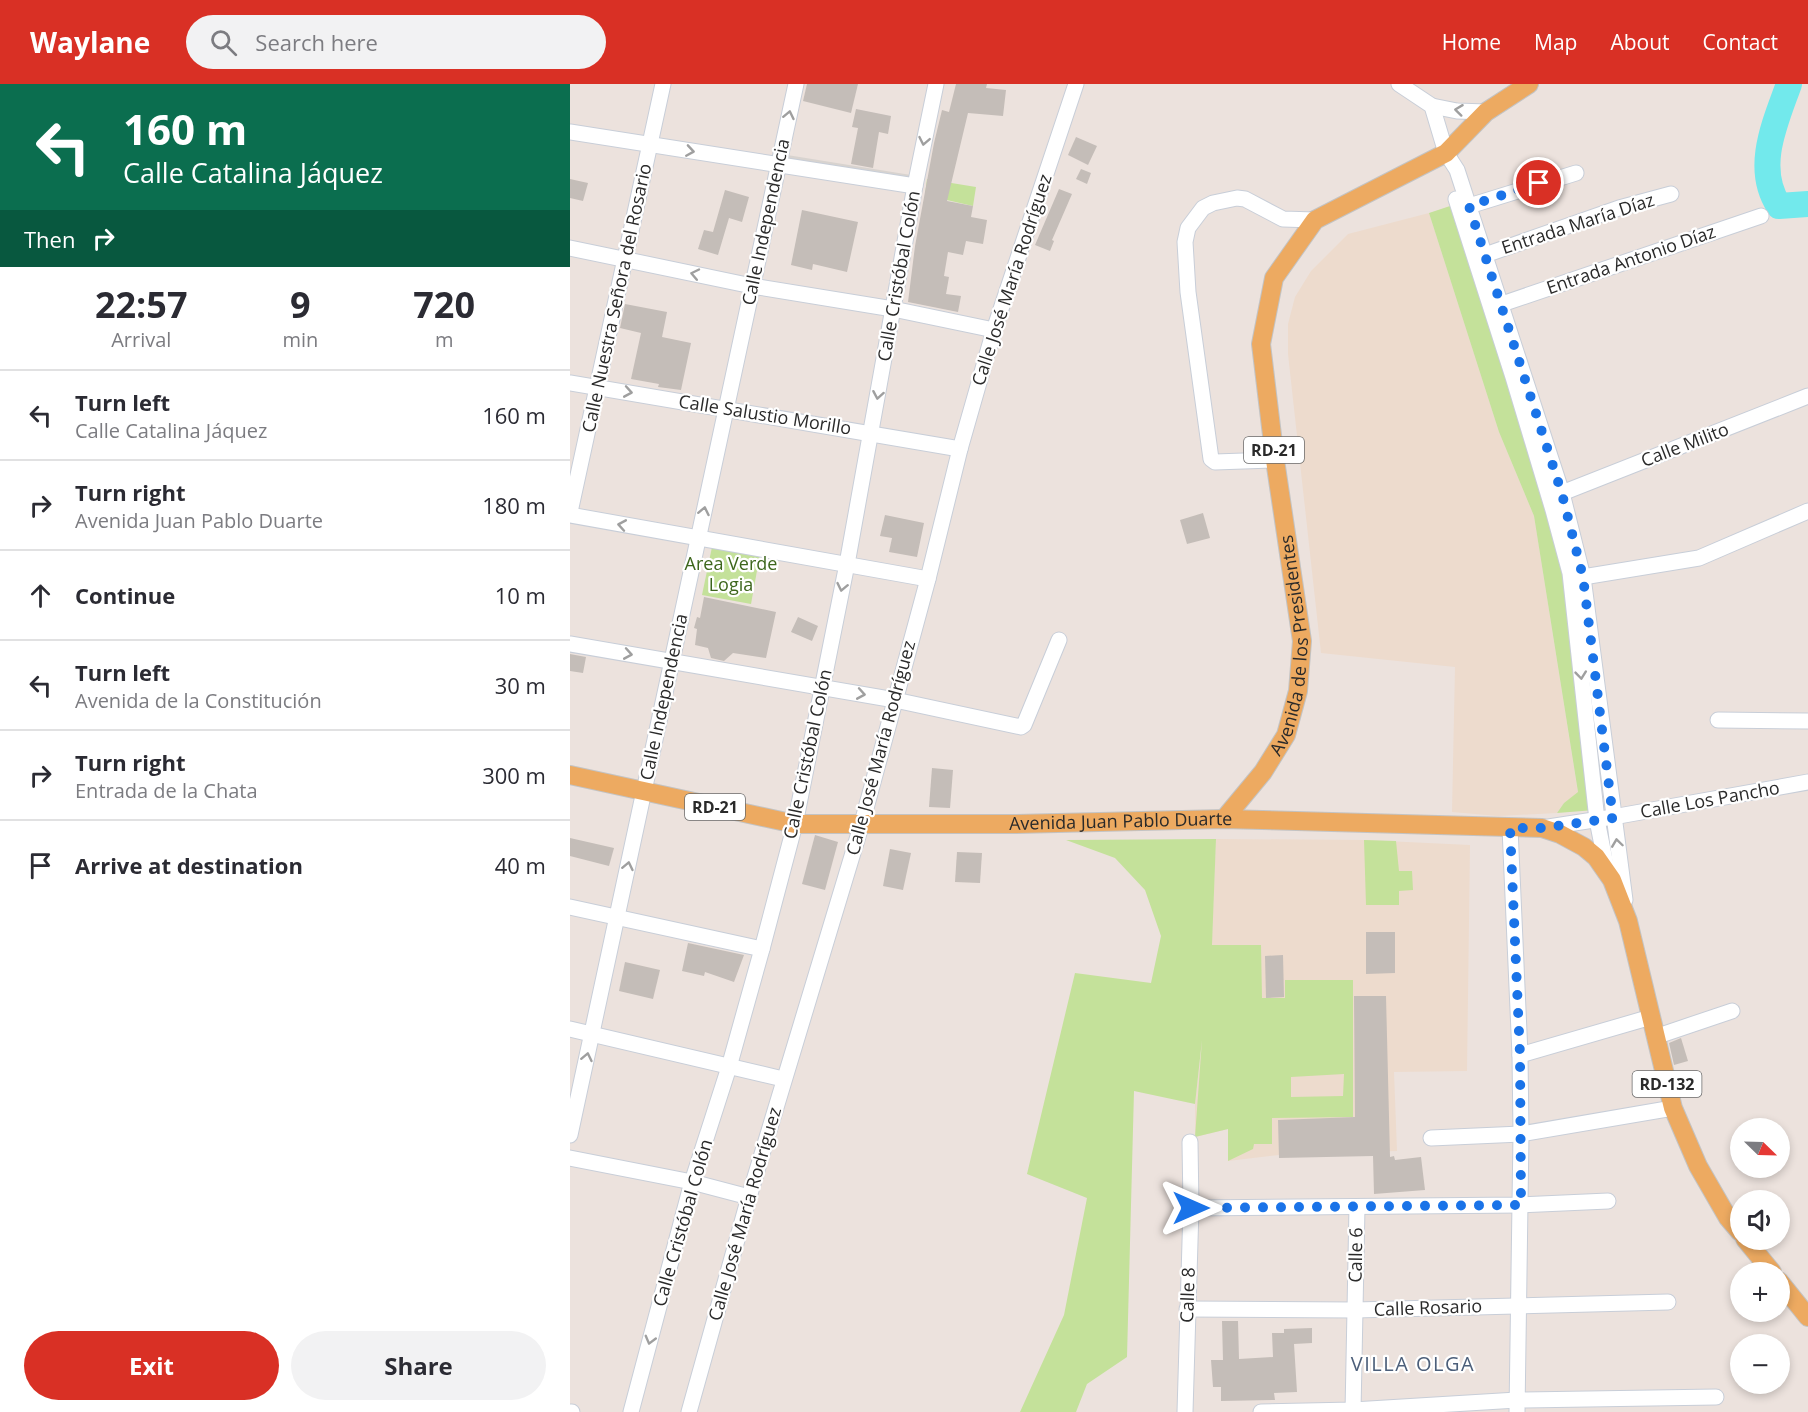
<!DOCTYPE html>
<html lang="en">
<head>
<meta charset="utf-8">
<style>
  body { margin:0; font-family:"Open Sans",sans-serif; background:#f2f2f3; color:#2b2b33; height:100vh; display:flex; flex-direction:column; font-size:22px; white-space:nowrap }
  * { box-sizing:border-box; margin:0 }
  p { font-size:20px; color:#7c7c81 }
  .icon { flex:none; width:33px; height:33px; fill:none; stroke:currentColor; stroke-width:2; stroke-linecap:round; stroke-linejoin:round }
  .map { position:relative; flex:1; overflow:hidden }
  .details { display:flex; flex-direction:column; background:#fff; width:570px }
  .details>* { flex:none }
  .top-card { background:#0b6e4f; color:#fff; overflow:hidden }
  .needle { width:39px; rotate:113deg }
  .fabs { position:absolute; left:1160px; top:1034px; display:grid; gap:12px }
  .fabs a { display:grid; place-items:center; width:60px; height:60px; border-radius:50%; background:#fff; box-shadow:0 3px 9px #0003; font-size:30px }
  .pin { position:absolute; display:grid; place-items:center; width:51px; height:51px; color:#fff; margin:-26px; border:3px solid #fff; border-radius:50%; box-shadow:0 2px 6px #0007 }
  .me { position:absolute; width:66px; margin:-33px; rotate:90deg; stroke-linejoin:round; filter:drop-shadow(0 0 4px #0008) }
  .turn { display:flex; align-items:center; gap:21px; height:126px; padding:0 24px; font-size:27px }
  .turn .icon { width:78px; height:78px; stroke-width:2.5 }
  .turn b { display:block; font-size:42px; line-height:51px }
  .then { display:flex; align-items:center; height:57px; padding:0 24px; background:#0003; gap:12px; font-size:22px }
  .eta { display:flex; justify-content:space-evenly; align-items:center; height:102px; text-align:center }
  .eta b { font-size:36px; font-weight:700; line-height:42px }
  .button { display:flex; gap:12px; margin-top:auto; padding:12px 24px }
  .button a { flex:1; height:69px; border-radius:36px; background:#d93025; color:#fff; font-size:24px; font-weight:700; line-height:69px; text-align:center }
  .button a+a { background:#f2f2f3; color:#2b2b33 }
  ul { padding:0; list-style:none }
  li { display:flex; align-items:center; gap:18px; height:90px; padding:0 24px; border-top:2px solid #e1e1e2 }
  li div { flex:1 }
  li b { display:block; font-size:22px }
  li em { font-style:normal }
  header { display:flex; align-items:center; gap:36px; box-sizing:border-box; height:84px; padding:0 30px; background:#d93025; color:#fff }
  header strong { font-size:28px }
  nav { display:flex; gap:33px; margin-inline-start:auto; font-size:21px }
  .search { width:420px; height:54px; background:#f2f2f3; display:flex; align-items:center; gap:15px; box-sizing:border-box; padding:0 21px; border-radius:33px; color:#7c7c81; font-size:22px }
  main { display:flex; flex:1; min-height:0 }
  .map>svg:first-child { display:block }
  .education { fill:#eddbcd }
  .green { fill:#c4e19a; fill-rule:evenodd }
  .plaza { fill:#d8d3cf }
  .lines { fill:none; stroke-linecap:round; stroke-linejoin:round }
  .river { stroke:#72e9ec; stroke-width:26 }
  .building { fill:#c4bdb8 }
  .minor-casing { stroke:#c8ced8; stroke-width:17 }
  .major-casing { stroke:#c3c3c3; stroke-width:20 }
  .minor { stroke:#fff; stroke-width:15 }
  .major { stroke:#edaa61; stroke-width:18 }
  .oneway { stroke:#9f9f9f }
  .route { stroke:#1a73e8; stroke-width:10; stroke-dasharray:0 18 }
  .labels { text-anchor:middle; stroke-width:4.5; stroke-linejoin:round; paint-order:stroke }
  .shield { fill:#fff; stroke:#6a6a6a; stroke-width:1.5 }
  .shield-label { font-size:16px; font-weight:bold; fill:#2a2a2a }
  .street-label { font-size:18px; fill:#2a2a2a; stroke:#fff }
  .park-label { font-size:18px; fill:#3d661c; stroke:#fff }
  .neighbourhood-label { font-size:20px; letter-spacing:1.5px; fill:#4c5f7a; stroke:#fff }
</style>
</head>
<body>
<header>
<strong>Waylane</strong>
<div class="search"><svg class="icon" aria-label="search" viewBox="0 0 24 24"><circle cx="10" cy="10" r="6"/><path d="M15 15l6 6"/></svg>Search here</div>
<nav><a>Home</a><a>Map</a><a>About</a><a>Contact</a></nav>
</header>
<main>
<section class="details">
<div class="top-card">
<div class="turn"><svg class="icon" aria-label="left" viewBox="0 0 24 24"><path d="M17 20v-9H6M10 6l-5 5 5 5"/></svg><div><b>160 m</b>Calle Catalina Jáquez</div></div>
<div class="then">Then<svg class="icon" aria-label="right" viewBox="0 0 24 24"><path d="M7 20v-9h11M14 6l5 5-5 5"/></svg></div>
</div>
<div class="eta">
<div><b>22:57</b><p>Arrival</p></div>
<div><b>9</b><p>min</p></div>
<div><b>720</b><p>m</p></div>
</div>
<ul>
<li><svg class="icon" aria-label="left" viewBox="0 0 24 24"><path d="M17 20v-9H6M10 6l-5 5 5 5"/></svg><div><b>Turn left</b><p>Calle Catalina Jáquez</p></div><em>160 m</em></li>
<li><svg class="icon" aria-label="right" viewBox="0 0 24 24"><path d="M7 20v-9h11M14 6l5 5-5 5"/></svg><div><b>Turn right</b><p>Avenida Juan Pablo Duarte</p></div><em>180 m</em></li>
<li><svg class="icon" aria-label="ahead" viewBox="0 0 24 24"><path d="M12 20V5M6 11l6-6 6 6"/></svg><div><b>Continue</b></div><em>10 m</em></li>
<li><svg class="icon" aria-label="left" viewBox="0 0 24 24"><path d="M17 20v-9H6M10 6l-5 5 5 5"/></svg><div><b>Turn left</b><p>Avenida de la Constitución</p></div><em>30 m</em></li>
<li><svg class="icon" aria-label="right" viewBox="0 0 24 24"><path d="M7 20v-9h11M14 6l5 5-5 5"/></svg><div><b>Turn right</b><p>Entrada de la Chata</p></div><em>300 m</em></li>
<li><svg class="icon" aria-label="arrive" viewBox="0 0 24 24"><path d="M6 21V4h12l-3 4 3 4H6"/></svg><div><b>Arrive at destination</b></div><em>40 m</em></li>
</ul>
<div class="button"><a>Exit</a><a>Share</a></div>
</section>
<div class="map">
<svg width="1238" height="1328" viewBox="0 0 1238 1328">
  <rect width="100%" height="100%" fill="#ece2dd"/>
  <g class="education">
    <path d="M859 129 929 348 964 432 1008 709 994 719 987 729 928 732 882 728 885 583 751 569 718 270V240L725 213 741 187 778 150Z"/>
    <path d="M646 755 794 756 900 761 897 987 824 988 827 1067 709 1071 658 1077V1045L625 1053V1020L641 877Z"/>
  </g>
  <g class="green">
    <path d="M357 95 406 103 403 122 355 111Z"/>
    <path d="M880 122 1000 489 1025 726 987 729 994 719 1008 708 964 432 929 348 859 129Z"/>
    <path d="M142 463 190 470 181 520 132 511Z"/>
    <path d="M646 755 642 861H691L692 914H715V896H783V1033L702 1034V1060H684L683 1065 658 1077V1045L625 1053 632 956 625 1020 564 1007 557 1273 517 1300 506 1328H450L494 1231 517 1114 457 1090 505 889 581 899 591 852 575 806 545 774 496 756ZM774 990 773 1012 721 1013V993Z"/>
    <path d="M794 756 826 757 829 787H842L843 806 829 807V821H796Z"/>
  </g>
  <path class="plaza" d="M211 70 347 92 344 107 207 86Z"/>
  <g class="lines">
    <path class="river" d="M1219 0C1205 39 1184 84 1209 122L1238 120"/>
  </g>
  <g class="building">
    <path d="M237 0H288L281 29 233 17Z"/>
    <path d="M386 0H417L416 4 436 6 433 32 398 29 377 117 403 122 401 133 417 136 413 160 396 157 393 171 378 168 374 192 379 193 376 210 391 212 388 228 338 218 345 162 364 59 372 26 379 28Z"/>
    <path d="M286 25 321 32 318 50 309 48 303 84 281 80 288 44 282 43Z"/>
    <path d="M506 53 527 62 518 81 498 71Z"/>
    <path d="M511 85 521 89 517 100 506 95Z"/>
    <path d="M0 95 18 99 13 117 0 114Z"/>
    <path d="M489 105 502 110 482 156 484 157 480 167 465 161Z"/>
    <path d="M155 106 179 113 172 138 159 134 148 171 128 165 134 146 143 148Z"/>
    <path d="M232 126 288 138 277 188 243 180 242 186 221 181Z"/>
    <path d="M55 220 97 228 92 253 121 259 111 306 88 303 89 300 61 295 71 249 50 244Z"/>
    <path d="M633 429 640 454 617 460 610 436Z"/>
    <path d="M315 431 354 439 347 473 319 468 322 454 310 452Z"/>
    <path d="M134 513 206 528 196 574 163 569 154 577 141 574 138 564 125 561 127 545 124 544 127 533 130 534Z"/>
    <path d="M228 533 248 542 242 557 221 548Z"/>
    <path d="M0 570 16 573 13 589 0 587Z"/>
    <path d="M362 684 383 686 380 724 359 723Z"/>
    <path d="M245 751 268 758 255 806 232 800Z"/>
    <path d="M0 754 44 764 39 782 0 772Z"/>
    <path d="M320 765 341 769 333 806 313 802Z"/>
    <path d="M387 768 412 769 410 799 385 798Z"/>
    <path d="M796 848H825V889L796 890Z"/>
    <path d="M118 859 174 871 164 898 135 888 134 892 112 887Z"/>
    <path d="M713 871 714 913 696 914 695 872Z"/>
    <path d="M55 878 90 886 83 915 49 907Z"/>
    <path d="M784 912H816L820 1073 824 1072 825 1076 851 1073 855 1106 804 1110 803 1072 709 1074 708 1036 785 1033Z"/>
    <path d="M1111 954 1118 977 1104 981 1099 959Z"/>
    <path d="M652 1237H668L669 1275 703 1273 702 1249H714V1245L742 1244V1259L724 1260 727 1308 704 1309 705 1316 651 1317V1303H643L641 1276H653Z"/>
  </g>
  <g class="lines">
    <g class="minor-casing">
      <g id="minor">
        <path d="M829 0 862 22 876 69 887 86 992 409 1013 493 1055 816"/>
        <path d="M862 22 887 27 916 28"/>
        <path d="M0 48 345 102"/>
        <path d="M886 115 943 293 983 426 1000 489 1027 736 1037 786"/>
        <path d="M899 122 1006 89"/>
        <path d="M0 164 182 202 323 225 424 246"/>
        <path d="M915 171 1049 124 1101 110"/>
        <path d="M932 220 1191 132"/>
        <path d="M0 299 390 365"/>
        <path d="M705 376 645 378 641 375 618 208 615 158 618 144 633 124 643 119 667 114 675 115 713 135 745 136"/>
        <path d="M992 409 1238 312"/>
        <path d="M0 428 93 0"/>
        <path d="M0 431 358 495"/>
        <path d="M1013 493 1129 474 1238 427"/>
        <path d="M0 560 325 616 451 643 454 641 489 556"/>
        <path d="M1148 636 1238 637"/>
        <path d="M940 744 950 971 951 1050 947 1328"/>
        <path d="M972 744 1043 733 1238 698"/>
        <path d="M0 823 192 865"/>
        <path d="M0 945 213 995"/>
        <path d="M1085 953 1162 927"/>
        <path d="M950 971 1081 933"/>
        <path d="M0 1051 226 0"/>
        <path d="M861 1054 951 1050 1103 1024"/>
        <path d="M0 1074 122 1098 179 1113"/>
        <path d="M621 1124 951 1121 1038 1117"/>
        <path d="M617 1225 785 1226 1098 1218"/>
        <path d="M0 1328H2"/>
        <path d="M61 1328 122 1098 159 983 192 865 225 740 277 480 345 102 366 0"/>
        <path d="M119 1328 179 1113 292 739 358 495 390 365 424 246 506 0"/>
        <path d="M615 1328 621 1124 620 1058"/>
        <path d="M691 1328 783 1326 947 1316 1146 1313"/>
        <path d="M783 1328 787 1123"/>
      </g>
    </g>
    <g class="major-casing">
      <g id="major">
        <path id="s1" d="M0 691 225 740H443L654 735 972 744 990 750 1014 763 1026 773 1042 796 1058 837 1103 1024 1128 1082 1158 1134 1170 1148"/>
        <path id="s2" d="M654 735 693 688 716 651 728 607 732 557 705 376 691 260 704 194 745 136 876 69 916 28 959 0"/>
        <path d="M1175 1155 1202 1188"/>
        <path d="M1209 1197 1238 1233"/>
      </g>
    </g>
    <use href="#minor" class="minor"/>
    <use href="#major" class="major"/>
  </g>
  <defs><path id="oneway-chevron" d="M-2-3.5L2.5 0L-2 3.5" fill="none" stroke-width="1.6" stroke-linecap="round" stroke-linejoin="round" transform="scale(1.5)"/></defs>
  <g class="oneway">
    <use href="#oneway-chevron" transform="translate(889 26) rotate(-173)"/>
    <use href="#oneway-chevron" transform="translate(219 31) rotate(-78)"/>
    <use href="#oneway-chevron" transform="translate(354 57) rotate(101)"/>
    <use href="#oneway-chevron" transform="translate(120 67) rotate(9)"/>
    <use href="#oneway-chevron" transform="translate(125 190) rotate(-168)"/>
    <use href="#oneway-chevron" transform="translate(58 308) rotate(10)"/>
    <use href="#oneway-chevron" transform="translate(308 311) rotate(100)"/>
    <use href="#oneway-chevron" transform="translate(134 427) rotate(-78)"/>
    <use href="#oneway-chevron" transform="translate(52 441) rotate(-170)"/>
    <use href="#oneway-chevron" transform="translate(272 503) rotate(102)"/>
    <use href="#oneway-chevron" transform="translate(58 570) rotate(10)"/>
    <use href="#oneway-chevron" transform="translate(1011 591) rotate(84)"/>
    <use href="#oneway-chevron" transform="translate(291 610) rotate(10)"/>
    <use href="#oneway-chevron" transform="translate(1047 759) rotate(-98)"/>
    <use href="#oneway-chevron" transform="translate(58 782) rotate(-78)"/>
    <use href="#oneway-chevron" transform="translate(17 973) rotate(-78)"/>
    <use href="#oneway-chevron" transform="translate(80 1256) rotate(105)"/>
  </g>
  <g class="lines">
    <path class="route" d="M621 1124 951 1121 950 971 940 744H972L1043 734 1013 493 992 410 899 122 969 99"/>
  </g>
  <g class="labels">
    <g class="shield">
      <rect x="674" y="353" width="60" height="26" rx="4.5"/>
      <rect x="115" y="710" width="60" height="26" rx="4.5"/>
      <rect x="1062.5" y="987" width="69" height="26" rx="4.5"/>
    </g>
    <g class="shield-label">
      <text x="704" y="372">RD-21</text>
      <text x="145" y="729">RD-21</text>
      <text x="1097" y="1006">RD-132</text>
    </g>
    <g class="street-label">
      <text transform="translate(196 138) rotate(-78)" y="6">Calle Independencia</text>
      <text transform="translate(1008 140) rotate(-18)" y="6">Entrada María Díaz</text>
      <text transform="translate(1061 176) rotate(-19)" y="6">Entrada Antonio Díaz</text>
      <text transform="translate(329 192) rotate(-80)" y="6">Calle Cristóbal Colón</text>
      <text transform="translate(442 196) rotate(-72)" y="6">Calle José María Rodríguez</text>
      <text transform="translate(47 214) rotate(-78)" y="6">Calle Nuestra Señora del Rosario</text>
      <text transform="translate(195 331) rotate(9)" y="6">Calle Salustio Morillo</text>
      <text transform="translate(1115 361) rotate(-21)" y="6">Calle Milito</text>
      <text dy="6" stroke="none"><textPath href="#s2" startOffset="195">Avenida de los Presidentes</textPath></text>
      <text transform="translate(94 613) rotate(-78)" y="6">Calle Independencia</text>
      <text transform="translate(311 664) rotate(-75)" y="6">Calle José María Rodríguez</text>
      <text transform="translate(238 670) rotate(-78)" y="6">Calle Cristóbal Colón</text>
      <text transform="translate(1140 716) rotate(-10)" y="6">Calle Los Pancho</text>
      <text dy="6" stroke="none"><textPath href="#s1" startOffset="556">Avenida Juan Pablo Duarte</textPath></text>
      <text transform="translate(175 1130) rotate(-74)" y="6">Calle José María Rodríguez</text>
      <text transform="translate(113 1139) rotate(-74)" y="6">Calle Cristóbal Colón</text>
      <text transform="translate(786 1171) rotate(-89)" y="6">Calle 6</text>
      <text transform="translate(618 1211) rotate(-88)" y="6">Calle 8</text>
      <text transform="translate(858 1224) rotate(-2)" y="6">Calle Rosario</text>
    </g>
    <g class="park-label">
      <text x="161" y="486">Area Verde<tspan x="161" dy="21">Logia</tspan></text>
    </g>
    <g class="neighbourhood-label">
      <text x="843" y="1287">VILLA OLGA</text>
    </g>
  </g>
</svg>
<div class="fabs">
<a><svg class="needle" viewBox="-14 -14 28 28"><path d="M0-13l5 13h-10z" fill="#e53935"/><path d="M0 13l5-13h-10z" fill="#7c7c81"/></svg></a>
<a><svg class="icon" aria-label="sound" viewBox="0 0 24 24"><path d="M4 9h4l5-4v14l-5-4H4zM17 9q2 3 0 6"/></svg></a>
<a>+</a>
<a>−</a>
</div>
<div class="pin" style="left:969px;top:99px;background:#d93025"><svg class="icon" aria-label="arrive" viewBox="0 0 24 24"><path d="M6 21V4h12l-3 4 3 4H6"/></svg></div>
<svg class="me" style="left:621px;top:1124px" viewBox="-20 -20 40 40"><path d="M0-17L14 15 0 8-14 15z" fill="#1a73e8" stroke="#fff" stroke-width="4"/></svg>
</div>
</main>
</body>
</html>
